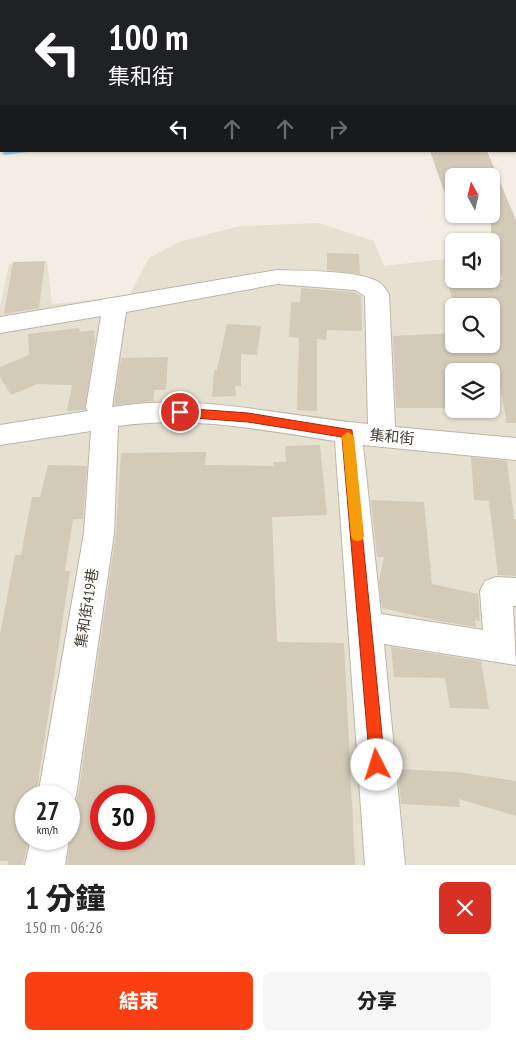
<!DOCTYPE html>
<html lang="zh-TW">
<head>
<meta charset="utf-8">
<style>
  body { margin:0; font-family:"PT Sans Narrow","Noto Sans TC",sans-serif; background:#f6f6f6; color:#222; height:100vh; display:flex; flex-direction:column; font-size:19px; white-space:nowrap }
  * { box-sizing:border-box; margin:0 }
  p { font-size:16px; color:#767676 }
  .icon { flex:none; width:28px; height:28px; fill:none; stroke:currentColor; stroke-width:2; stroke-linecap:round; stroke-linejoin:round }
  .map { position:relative; height:865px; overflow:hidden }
  .sheet { display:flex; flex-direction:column; background:#fff; flex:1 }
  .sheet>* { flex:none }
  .banner { position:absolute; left:0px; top:0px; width:516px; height:152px; box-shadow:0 1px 4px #0004; background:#202124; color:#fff; overflow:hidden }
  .needle { width:32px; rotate:352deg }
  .buttons { position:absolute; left:445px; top:168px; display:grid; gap:10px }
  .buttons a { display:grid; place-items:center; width:55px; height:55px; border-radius:8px; background:#fff; box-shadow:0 1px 4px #0004; font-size:25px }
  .speed { position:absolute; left:15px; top:785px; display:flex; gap:10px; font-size:25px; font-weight:700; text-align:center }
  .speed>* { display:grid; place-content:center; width:65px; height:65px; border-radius:50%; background:#fff; box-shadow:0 1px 4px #0004; line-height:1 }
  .speed small { font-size:12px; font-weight:400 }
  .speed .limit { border:8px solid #d22; background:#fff; color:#111 }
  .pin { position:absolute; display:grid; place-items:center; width:42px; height:42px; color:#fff; margin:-21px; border:2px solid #fff; border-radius:50%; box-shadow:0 1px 5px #0007 }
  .me { position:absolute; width:55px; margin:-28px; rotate:355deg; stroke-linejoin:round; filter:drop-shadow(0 0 4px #0008) }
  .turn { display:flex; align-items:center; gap:18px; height:105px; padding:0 25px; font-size:22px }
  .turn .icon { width:65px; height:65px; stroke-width:2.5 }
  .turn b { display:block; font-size:35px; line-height:42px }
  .lanes { display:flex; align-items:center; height:48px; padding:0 25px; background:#0003; justify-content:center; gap:25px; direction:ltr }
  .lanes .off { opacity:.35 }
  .round { display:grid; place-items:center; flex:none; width:52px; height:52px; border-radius:8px; background:#f6f6f6 }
  .overview { display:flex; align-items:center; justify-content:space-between; height:85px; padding:0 25px }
  h1 { font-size:30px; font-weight:800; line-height:38px }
  .button { display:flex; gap:10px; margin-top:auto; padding:10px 25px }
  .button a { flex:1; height:58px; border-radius:8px; background:#fa3f12; color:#fff; font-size:20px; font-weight:800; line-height:58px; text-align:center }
  .button a+a { background:#f6f6f6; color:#222 }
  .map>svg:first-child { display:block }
  .residential { fill:#e6e0d1; fill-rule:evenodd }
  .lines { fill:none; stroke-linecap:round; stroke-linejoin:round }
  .stream { fill:#9ecbef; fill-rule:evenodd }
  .building { fill:#d3cab8; fill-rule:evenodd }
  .minor-casing { stroke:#bdb6a6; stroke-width:2 }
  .minor { fill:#fff; fill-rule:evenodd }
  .route { fill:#fa3f12; stroke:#a2290c }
  .slow { fill:#f59e0b }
  .labels { text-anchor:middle; stroke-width:5; stroke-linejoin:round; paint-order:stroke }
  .street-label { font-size:15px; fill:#433e33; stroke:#fff }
</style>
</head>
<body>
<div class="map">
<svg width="516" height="865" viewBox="0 0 516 865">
  <rect width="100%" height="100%" fill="#f2eee3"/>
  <path class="residential" d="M319 223 374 241 384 266 454 258V279H491V256L516 254V865H0V306L9 264 47 261 52 304 129 296 149 258 179 242 240 226ZM454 306H491V344H454ZM454 371H491V409H454ZM26 796H69V839H26ZM101 796H144V839H101Z"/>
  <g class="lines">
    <g class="stream">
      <rect x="515" y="118" width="1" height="2"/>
      <path d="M8 151H29L27 152 5 155 2 153Z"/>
    </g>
  </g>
  <g class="building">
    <path d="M430 151H487L516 220V423H507L497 371 456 369 457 371H454V408H396L393 336 454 333V344H491V306H453L448 279 503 280 491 248V241H489L486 233H491V176H454V210L451 211Z"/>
    <path d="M327 253 359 254 360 274 327 270Z"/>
    <path d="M45 261 39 308 4 314 13 262Z"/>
    <path d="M301 288 354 292 361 296 362 331 327 330 326 340 317 339V411L297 410 299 338 289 337 291 302H300Z"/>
    <path d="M227 324 261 326 257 355 241 354V386H235L236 396 212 397 214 370H217Z"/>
    <path d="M79 328 80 332 94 330 95 341 85 410 67 411 72 385 37 384 11 395 0 377V367L29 355 28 334Z"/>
    <path d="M168 357 166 390H154V401L114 405 121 358Z"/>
    <path d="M320 445 327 515 272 517 277 642 344 643 355 865H67L74 804 78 796 116 533 121 453 206 452 205 465 274 466 273 462H286L285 446ZM101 796H144V839H101Z"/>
    <path d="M471 457 507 461 514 519H516V576L498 575 489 501 474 500Z"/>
    <path d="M48 465 87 466 83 519H73L65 571H70L36 796H26V839H29L23 865H8V861H0V635L15 555H21L32 497H40Z"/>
    <path d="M371 500 424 502 432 584 478 594 480 621 475 620 476 627 439 621 382 608 379 581 384 557H377Z"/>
    <path d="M391 647 481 661 489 709 450 708 445 678 394 677Z"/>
    <path d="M398 769 457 772 516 781V816L459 799 460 807 401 804Z"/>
  </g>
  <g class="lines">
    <g class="minor-casing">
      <g id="minor">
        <rect x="10" y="0" width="16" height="1"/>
        <path d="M277 270C303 271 358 270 379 282 383 285 386 290 389 294L395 427 516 438V460L363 445 381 614 483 630 480 591 485 581 496 577 516 578V606H513L516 665 384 644 405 865H365L335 441C264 430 190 415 118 426L114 533 76 796 69 810V796H38L84 533 91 431 0 445V425L88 411 86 407 101 316 0 333V317ZM277 284 355 290 365 296 368 424C281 416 201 393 112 407L126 312Z"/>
        <path d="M69 838V839L65 865H25L31 839Z"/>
      </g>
    </g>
    <use href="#minor" class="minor"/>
  </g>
  <path class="route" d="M180 408 248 413 352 430 385 765 383 771 377 773 372 771 370 765 342 437 248 422 180 417 174 412Z"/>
  <path class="slow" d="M348 432 354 436 364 536 362 540 358 541 353 540 351 536 342 436Z"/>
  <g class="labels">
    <g class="street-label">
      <text transform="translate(392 437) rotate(5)" y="5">集和街</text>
      <text transform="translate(87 608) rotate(-81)" y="5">集和街419巷</text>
    </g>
  </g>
</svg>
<div class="buttons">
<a><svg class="needle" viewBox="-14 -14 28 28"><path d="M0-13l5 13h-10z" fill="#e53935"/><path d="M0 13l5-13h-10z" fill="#767676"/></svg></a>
<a><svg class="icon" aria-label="sound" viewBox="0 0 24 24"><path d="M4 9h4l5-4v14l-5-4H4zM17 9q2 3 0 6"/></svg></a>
<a><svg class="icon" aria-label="search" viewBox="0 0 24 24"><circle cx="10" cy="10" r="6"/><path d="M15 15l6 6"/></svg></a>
<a><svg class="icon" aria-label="layers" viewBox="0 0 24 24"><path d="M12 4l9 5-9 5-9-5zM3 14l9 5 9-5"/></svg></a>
</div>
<div class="speed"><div>27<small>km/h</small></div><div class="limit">30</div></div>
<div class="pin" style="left:180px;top:412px;background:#d93025"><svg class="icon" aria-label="arrive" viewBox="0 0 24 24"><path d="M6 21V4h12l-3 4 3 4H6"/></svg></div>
<svg class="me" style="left:377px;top:765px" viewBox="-20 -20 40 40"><circle r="19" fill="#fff"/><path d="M0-13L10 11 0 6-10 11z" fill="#fa3f12"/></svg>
<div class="banner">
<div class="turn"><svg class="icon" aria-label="left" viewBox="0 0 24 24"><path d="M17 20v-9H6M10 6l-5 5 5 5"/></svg><div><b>100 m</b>集和街</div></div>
<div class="lanes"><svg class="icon" aria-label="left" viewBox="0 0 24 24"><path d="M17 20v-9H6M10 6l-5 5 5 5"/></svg><svg class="icon off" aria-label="ahead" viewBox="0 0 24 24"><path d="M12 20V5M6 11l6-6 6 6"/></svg><svg class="icon off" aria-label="ahead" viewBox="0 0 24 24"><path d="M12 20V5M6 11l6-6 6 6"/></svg><svg class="icon off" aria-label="right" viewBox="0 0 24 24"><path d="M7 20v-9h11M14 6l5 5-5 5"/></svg></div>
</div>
</div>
<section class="sheet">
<div class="overview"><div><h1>1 分鐘</h1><p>150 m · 06:26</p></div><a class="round" style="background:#d93025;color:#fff"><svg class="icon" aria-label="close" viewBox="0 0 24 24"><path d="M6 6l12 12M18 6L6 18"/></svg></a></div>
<div class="button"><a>結束</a><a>分享</a></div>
</section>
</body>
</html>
